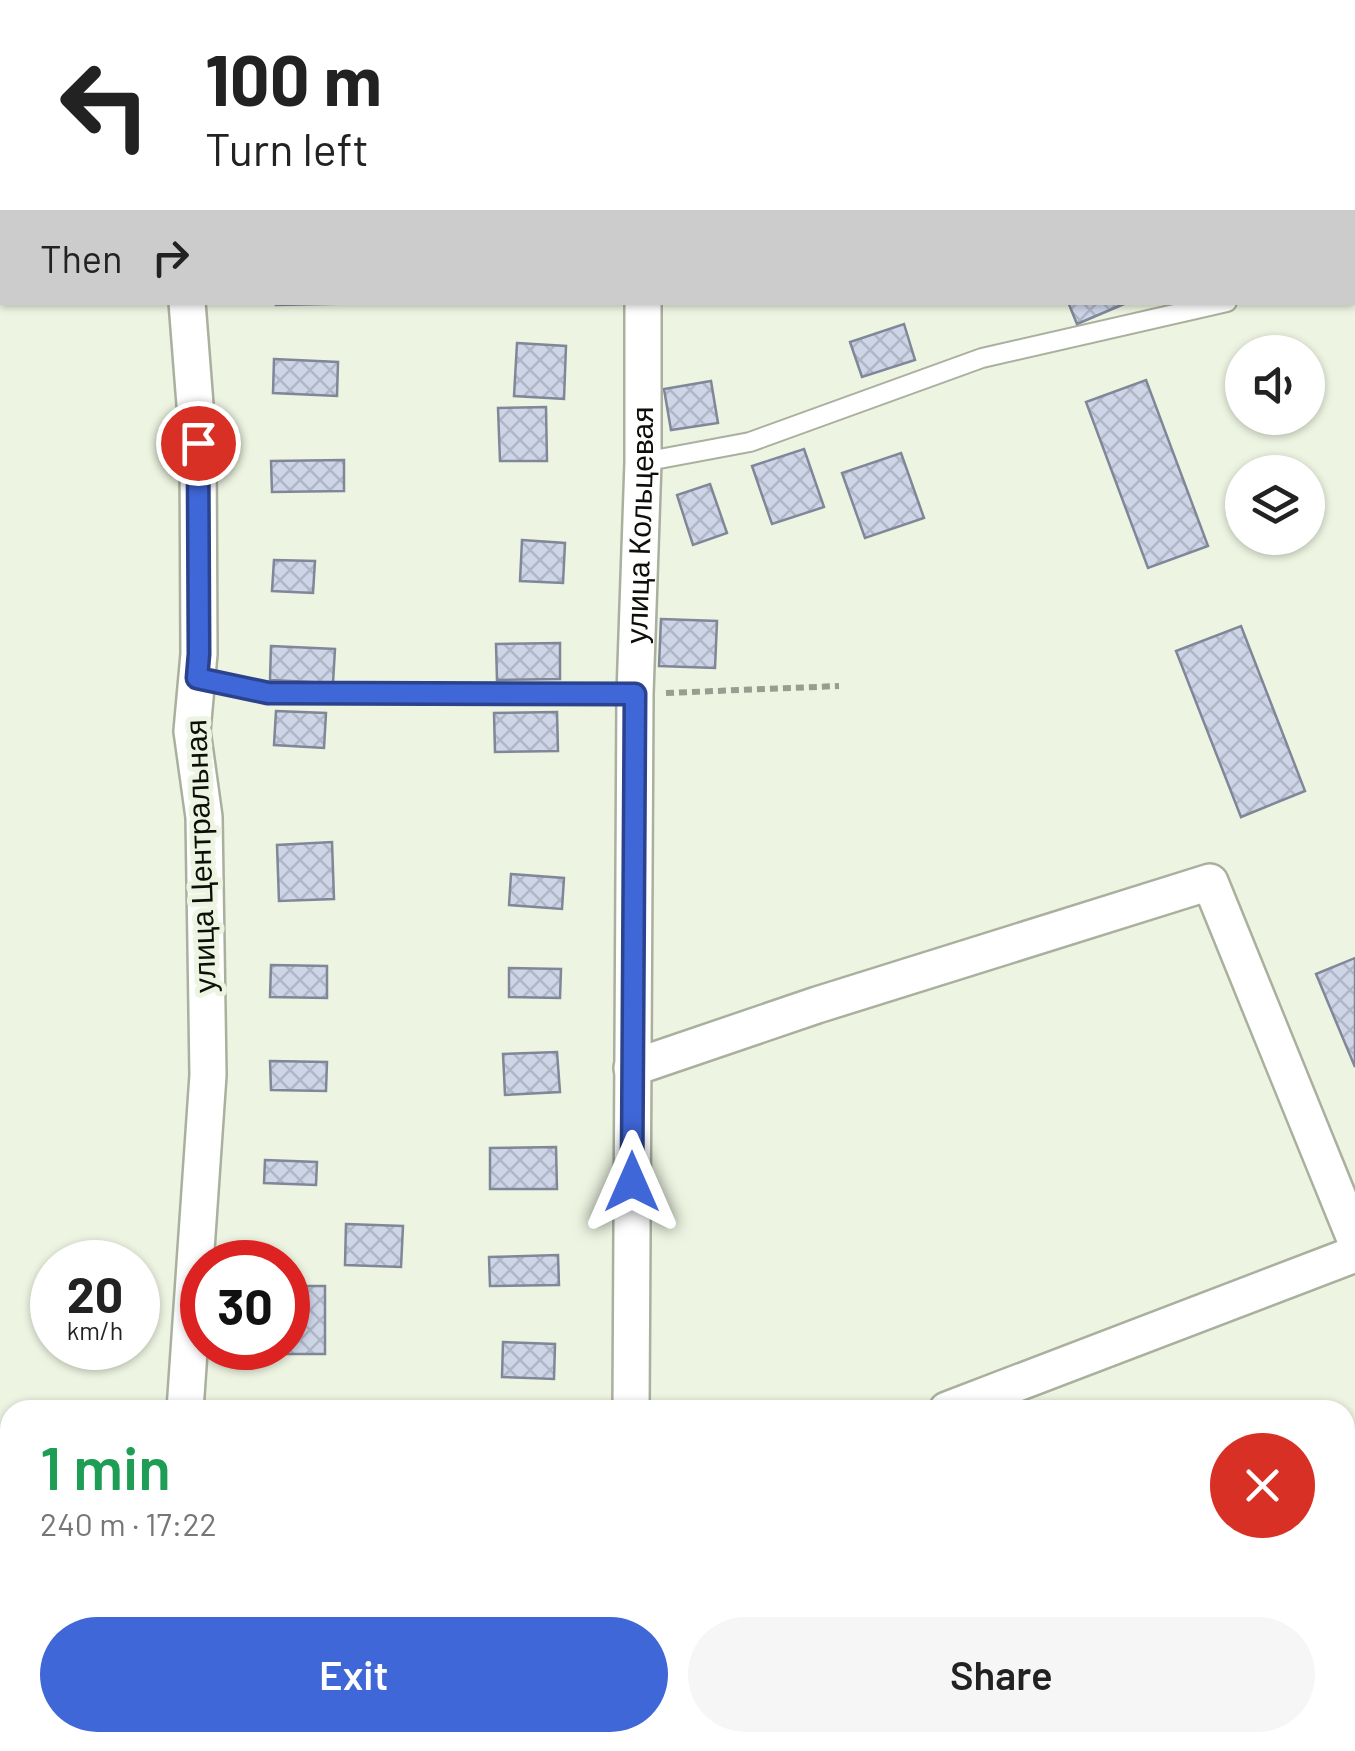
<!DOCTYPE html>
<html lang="en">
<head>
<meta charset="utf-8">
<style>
  body { margin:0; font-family:Barlow,sans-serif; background:#f6f6f6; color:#222; height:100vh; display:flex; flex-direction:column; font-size:38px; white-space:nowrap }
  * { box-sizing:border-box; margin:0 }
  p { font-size:32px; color:#767676 }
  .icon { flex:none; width:55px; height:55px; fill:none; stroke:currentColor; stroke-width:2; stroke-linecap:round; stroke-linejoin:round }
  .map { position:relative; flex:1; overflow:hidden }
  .panel { position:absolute; left:0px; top:1400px; width:1355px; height:352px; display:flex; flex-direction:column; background:#fff; border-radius:30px 30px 0 0; box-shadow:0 2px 8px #0004 }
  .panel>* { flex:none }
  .banner { position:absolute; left:0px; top:0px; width:1355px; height:305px; box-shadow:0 2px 8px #0004; background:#fff; color:#222; overflow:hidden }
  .fabs { position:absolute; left:1225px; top:335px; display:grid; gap:20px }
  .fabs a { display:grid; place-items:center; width:100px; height:100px; border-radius:50%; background:#fff; box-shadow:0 2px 8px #0004; font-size:50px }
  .speed { position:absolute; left:30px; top:1240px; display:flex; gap:20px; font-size:50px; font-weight:700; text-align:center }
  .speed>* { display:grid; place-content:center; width:130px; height:130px; border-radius:50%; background:#fff; box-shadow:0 2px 8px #0004; line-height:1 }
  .speed small { font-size:25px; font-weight:400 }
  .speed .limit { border:15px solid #d22; background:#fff; color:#111 }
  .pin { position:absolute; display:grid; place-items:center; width:85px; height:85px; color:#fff; margin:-42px; border:5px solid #fff; border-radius:50%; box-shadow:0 2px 10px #0007 }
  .me { position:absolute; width:110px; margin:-55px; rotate:0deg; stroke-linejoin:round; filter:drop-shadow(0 0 8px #0008) }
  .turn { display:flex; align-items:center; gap:35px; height:210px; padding:0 40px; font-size:45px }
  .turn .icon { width:130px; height:130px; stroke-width:2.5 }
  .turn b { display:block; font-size:70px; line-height:85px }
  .then { display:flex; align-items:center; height:95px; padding:0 40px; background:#0003; gap:20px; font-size:38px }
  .round { display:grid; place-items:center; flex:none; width:105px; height:105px; border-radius:52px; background:#f6f6f6 }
  .head { display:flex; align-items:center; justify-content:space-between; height:170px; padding:0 40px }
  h1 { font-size:60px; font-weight:600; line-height:75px; color:#1e9e55 }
  .action { display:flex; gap:20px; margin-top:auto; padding:20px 40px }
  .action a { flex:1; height:115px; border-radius:60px; background:#4067d8; color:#fff; font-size:40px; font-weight:600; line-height:115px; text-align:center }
  .action a+a { background:#f6f6f6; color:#222 }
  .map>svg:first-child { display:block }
  .building { fill:url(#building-cross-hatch); stroke:#808798; stroke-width:2.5 }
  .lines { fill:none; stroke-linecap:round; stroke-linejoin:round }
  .lane-casing { stroke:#aab09e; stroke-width:22 }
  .street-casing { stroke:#aab09e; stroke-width:40 }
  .path { stroke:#989d8f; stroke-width:6; stroke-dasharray:8 5; stroke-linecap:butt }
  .lane { stroke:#fff; stroke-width:18 }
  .street { stroke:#fff; stroke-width:35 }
  .route-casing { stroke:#2a438c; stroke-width:25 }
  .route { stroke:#4067d8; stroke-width:18 }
  .labels { text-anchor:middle; stroke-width:10; stroke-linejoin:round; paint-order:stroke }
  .street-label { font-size:30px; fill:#0d0f09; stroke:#edf4e1 }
</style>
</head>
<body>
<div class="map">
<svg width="1355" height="1751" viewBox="0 0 1355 1751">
  <defs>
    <pattern id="building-cross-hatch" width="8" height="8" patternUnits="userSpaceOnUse" patternTransform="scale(2.5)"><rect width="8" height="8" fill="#cdd5e7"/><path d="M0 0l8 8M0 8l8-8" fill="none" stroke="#afb6c5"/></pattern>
  </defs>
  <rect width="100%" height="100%" fill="#edf4e1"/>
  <g class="building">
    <rect x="274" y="0" width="75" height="2"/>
    <rect x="518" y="0" width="40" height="2"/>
    <path d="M930 0H996L997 2H931Z"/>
    <path d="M1205 0H1322L1323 2H1199Z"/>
    <path d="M1353 89 1355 141 1352 142V90Z"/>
    <path d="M1355 167V220L1352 221V168Z"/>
    <path d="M276 302H374V303L276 305Z"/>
    <path d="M1068 302H1123L1124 304 1077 324Z"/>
    <path d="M904 324 915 360 862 377 850 342Z"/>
    <path d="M517 343 566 346 564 399 514 396Z"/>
    <path d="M274 359 338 362 337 396 273 393Z"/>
    <path d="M1146 380 1208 546 1148 568 1086 402Z"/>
    <path d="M711 381 718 423 671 430 664 389Z"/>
    <path d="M546 407 547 461H500L498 408Z"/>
    <path d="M804 449 824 507 772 524 752 466Z"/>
    <path d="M901 453 924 518 865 538 842 473Z"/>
    <path d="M344 460V491L272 492 271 461Z"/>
    <path d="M710 484 727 533 693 545 677 495Z"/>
    <path d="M522 540 565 543 563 583 520 581Z"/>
    <path d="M274 560 315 561 313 593 272 591Z"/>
    <path d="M661 619 717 621 715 668 659 666Z"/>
    <path d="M1241 626 1305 791 1241 817 1176 651Z"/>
    <path d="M560 643V679L497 680 496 644Z"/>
    <path d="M271 646 335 649 333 683 270 680Z"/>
    <path d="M276 711 326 713 324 748 274 745Z"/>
    <path d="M557 712 558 751 495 752 494 713Z"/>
    <path d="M332 842 334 899 279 901 277 845Z"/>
    <path d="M511 874 564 878 562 909 509 905Z"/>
    <path d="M1355 958V1067L1316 974Z"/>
    <path d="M271 965 327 966V998L270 997Z"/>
    <path d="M509 968 561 969 560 998 509 997Z"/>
    <path d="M557 1052 560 1092 505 1095 503 1054Z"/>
    <path d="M270 1061 327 1062 326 1091 271 1090Z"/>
    <path d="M556 1147 557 1189H490V1148Z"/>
    <path d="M265 1160 317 1162 316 1185 264 1183Z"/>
    <path d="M346 1224 403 1226 401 1267 345 1265Z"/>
    <path d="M558 1255 559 1285 490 1286 489 1257Z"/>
    <path d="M288 1286H325V1354H272V1348H288Z"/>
    <path d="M503 1342 555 1344 554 1379 502 1377Z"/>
  </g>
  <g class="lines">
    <g class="lane-casing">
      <g id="lane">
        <path d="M1140 0 1141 2"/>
        <path d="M1352 271 1355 270"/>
        <path d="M643 462 750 442 982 358 1227 302"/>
        <path d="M197 678 268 693 635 694"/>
      </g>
    </g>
    <g class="street-casing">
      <g id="street">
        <path d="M642 0V2"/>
        <path d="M175 2V0"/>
        <path d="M632 1068 817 1005 1210 882 1355 1239"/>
        <path d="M185 1410 208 1075 204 817 192 731 199 654 198 443 187 302"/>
        <path id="s1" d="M631 1410 635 694 643 462V302"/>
        <path d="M947 1410 1355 1254"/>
        <path d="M177 1742V1751"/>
        <path d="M623 1751 624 1742"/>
        <path d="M1333 1751 1355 1742"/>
      </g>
    </g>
    <path class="path" d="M666 693 839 686"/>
    <use href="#lane" class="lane"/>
    <use href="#street" class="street"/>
  </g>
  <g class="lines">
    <g class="route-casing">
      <path id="route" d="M198 443 199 654 197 678 268 693 635 694 632 1182"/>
    </g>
    <use href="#route" class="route"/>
  </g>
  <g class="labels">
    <g class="street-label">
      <text dy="10" stroke="none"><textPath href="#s1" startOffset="885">улица Кольцевая</textPath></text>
      <text transform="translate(201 856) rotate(-92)" y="10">улица Центральная</text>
    </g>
  </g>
</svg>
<div class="fabs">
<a><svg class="icon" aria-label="sound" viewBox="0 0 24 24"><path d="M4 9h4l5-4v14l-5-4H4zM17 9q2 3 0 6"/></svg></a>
<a><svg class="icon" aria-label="layers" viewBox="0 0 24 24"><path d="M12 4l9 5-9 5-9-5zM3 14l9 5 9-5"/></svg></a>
</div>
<div class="speed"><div>20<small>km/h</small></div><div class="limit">30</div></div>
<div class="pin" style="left:198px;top:443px;background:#d93025"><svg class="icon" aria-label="arrive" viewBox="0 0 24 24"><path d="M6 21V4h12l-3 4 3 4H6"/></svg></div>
<svg class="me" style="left:632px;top:1182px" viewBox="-20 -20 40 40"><path d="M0-17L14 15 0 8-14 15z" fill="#4067d8" stroke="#fff" stroke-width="4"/></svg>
<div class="banner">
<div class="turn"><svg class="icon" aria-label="left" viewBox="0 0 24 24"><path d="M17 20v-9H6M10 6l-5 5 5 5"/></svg><div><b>100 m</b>Turn left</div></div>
<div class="then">Then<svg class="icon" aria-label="right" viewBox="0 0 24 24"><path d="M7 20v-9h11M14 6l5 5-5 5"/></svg></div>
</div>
<section class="panel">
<div class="head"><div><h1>1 min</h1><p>240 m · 17:22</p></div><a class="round" style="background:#d93025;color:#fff"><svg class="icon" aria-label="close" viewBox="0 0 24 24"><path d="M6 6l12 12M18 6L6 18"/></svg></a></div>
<div class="action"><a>Exit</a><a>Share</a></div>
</section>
</div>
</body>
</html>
